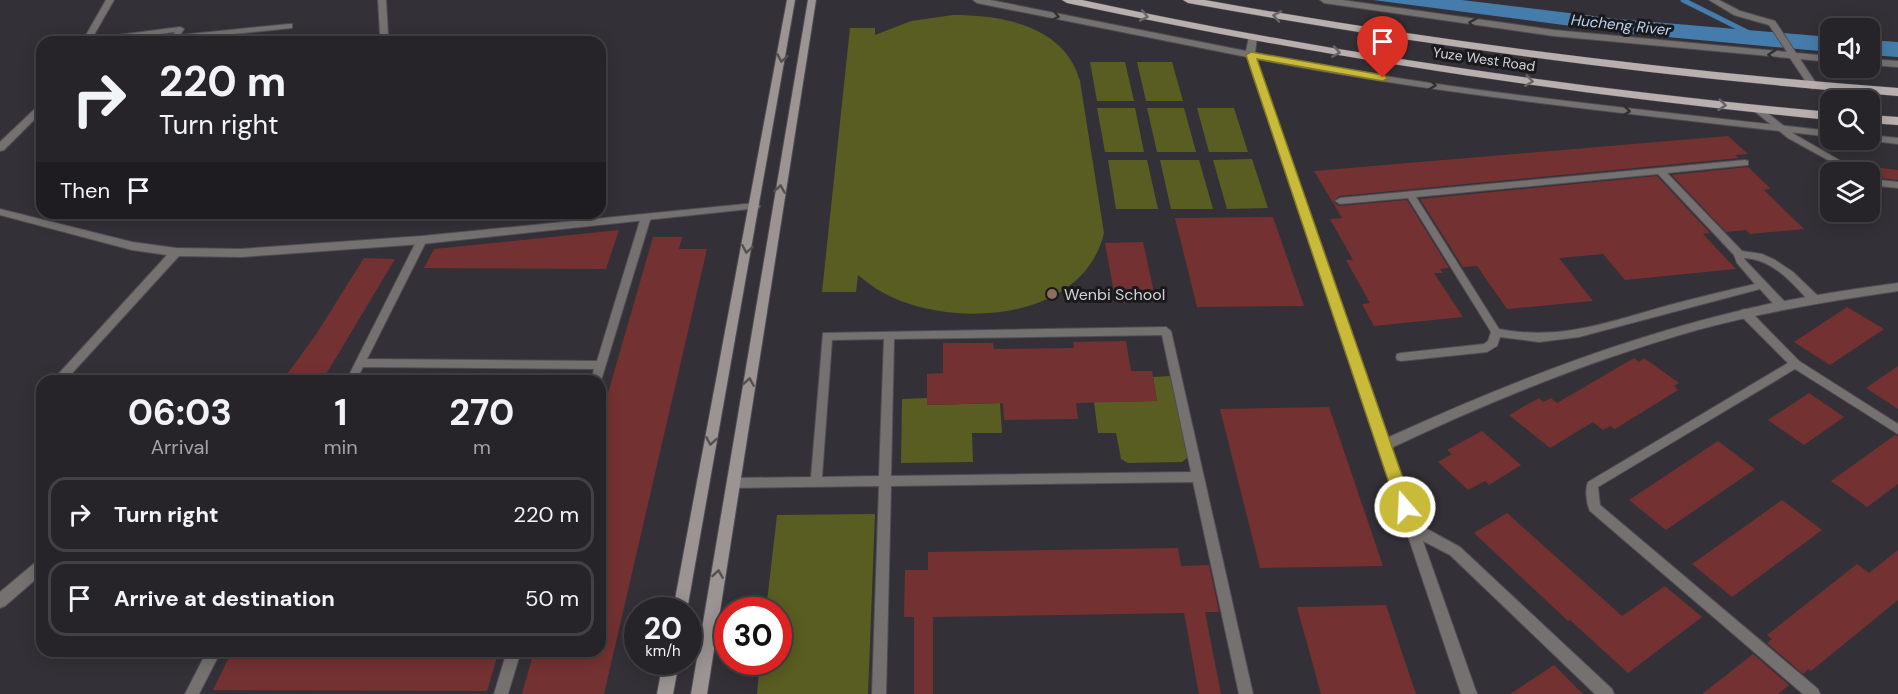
<!DOCTYPE html>
<html lang="en">
<head>
<meta charset="utf-8">
<style>
  body { margin:0; font-family:"DM Sans",sans-serif; background:#323035; color:#f1f3f6; height:100vh; display:flex; flex-direction:column; font-size:22px; white-space:nowrap }
  * { box-sizing:border-box; margin:0 }
  p { font-size:20px; color:#a4a4a8 }
  .icon { flex:none; width:33px; height:33px; fill:none; stroke:currentColor; stroke-width:2; stroke-linecap:round; stroke-linejoin:round }
  .map { position:relative; flex:1; overflow:hidden }
  .side { position:absolute; left:36px; top:375px; width:570px; height:282px; display:flex; flex-direction:column; background:#262429; border-radius:18px; box-shadow:0 3px 15px #0003,0 0 0 2px #424146 }
  .side>* { flex:none }
  .banner { position:absolute; left:36px; top:36px; width:570px; height:183px; border-radius:18px; box-shadow:0 3px 15px #0003,0 0 0 2px #424146; background:#262429; color:#f1f3f6; overflow:hidden }
  .tools { position:absolute; left:1820px; top:18px; display:grid; gap:12px }
  .tools a { display:grid; place-items:center; width:60px; height:60px; border-radius:12px; background:#262429; box-shadow:0 3px 15px #0003,0 0 0 2px #424146; font-size:30px }
  .speed { position:absolute; left:624px; top:597px; display:flex; gap:12px; font-size:30px; font-weight:700; text-align:center }
  .speed>* { display:grid; place-content:center; width:78px; height:78px; border-radius:50%; background:#262429; box-shadow:0 3px 15px #0003,0 0 0 2px #424146; line-height:1 }
  .speed small { font-size:15px; font-weight:400 }
  .speed .limit { border:9px solid #d22; background:#fff; color:#111 }
  .pin { position:absolute; display:grid; place-items:center; width:51px; height:51px; color:#fff; margin:-62px -26px; border-radius:50% 50% 50% 0; rotate:-45deg; box-shadow:0 0 6px #0007 }
  .pin .icon { rotate:45deg }
  .me { position:absolute; width:66px; margin:-33px; rotate:341deg; stroke-linejoin:round; filter:drop-shadow(0 0 4px #0008) }
  .turn { display:flex; align-items:center; gap:21px; height:126px; padding:0 24px; font-size:27px }
  .turn .icon { width:78px; height:78px; stroke-width:2.5 }
  .turn b { display:block; font-size:42px; line-height:51px }
  .then { display:flex; align-items:center; height:57px; padding:0 24px; background:#0003; gap:12px; font-size:22px }
  .eta { display:flex; justify-content:space-evenly; align-items:center; height:102px; text-align:center }
  .eta b { font-size:36px; font-weight:700; line-height:42px }
  ul { padding:0; list-style:none }
  li { display:flex; align-items:center; gap:18px; height:75px; margin:0 12px 9px; padding:0 12px; border:3px solid #424146; border-radius:18px }
  li div { flex:1 }
  li b { display:block; font-size:22px }
  li em { font-style:normal }
  .map>svg:first-child { display:block }
  .green { fill:#595d21 }
  .water { fill:#467cab }
  .lines { fill:none; stroke-linecap:round; stroke-linejoin:round }
  .stream { stroke:#467cab; stroke-width:5 }
  .building { fill:#733231 }
  .lane-casing { stroke:#504d54; stroke-width:2 }
  .street-casing { stroke:#504d54; stroke-width:2 }
  .secondary-casing { stroke:#504d54; stroke-width:2 }
  .primary-casing { stroke:#504d54; stroke-width:1 }
  .lane { fill:#757170; fill-rule:evenodd }
  .street { fill:#757170; fill-rule:evenodd }
  .secondary { fill:#9b9493; fill-rule:evenodd }
  .primary { fill:#b8afae; fill-rule:evenodd }
  .oneway { stroke:#312f31 }
  .oneway2 { stroke:#696465 }
  .oneway3 { stroke:#545052 }
  .route { fill:#c9ba3a; stroke:#837926; stroke-width:1.5 }
  .education-dot { fill:#8d6e63; stroke:#1a191c; stroke-width:2 }
  .labels { text-anchor:middle; stroke-width:6; stroke-linejoin:round; paint-order:stroke }
  .far-street-label { font-size:14px; fill:#d5d3d7; stroke:#1a191c }
  .far-water-label { font-size:15px; font-style:italic; fill:#bad7f2; stroke:#1a191c }
  .poi-label { font-size:16px; fill:#d5d3d7; stroke:#1a191c; text-anchor:start }
</style>
</head>
<body>
<div class="map">
<svg width="1898" height="694" viewBox="0 0 1898 694">
  <rect width="100%" height="100%" fill="#333037"/>
  <g class="green">
    <path d="M953 15C1003 15 1065 26 1080 81L1104 233C1084 317 968 327 901 301 885 295 871 286 858 275L856 292H822L850 28H875V35L911 21Z"/>
    <path d="M1090 62H1125L1134 101H1097Z"/>
    <path d="M1137 62H1172L1183 101H1146Z"/>
    <path d="M1097 108H1135L1144 152H1105Z"/>
    <path d="M1147 108H1184L1196 152H1157Z"/>
    <path d="M1197 108H1234L1248 152H1209Z"/>
    <path d="M1252 159 1268 208 1227 209 1213 160Z"/>
    <path d="M1108 160H1147L1158 209H1116Z"/>
    <path d="M1160 160H1199L1213 209H1171Z"/>
    <path d="M1171 376 1188 457 1182 462 1128 463 1121 459 1116 433H1098L1094 402 1157 401 1153 377Z"/>
    <path d="M927 398 928 405 1000 403 1002 433H972L973 462 901 463 902 399Z"/>
    <path d="M875 514 868 694H757L760 662H778V610H766L777 515Z"/>
  </g>
  <g class="water">
    <path d="M1373 0H1462L1618 19 1830 37V52L1624 33Z"/>
    <path d="M1869 40 1898 42V57L1869 55Z"/>
  </g>
  <g class="lines">
    <path class="stream" d="M1683 0 1753 35"/>
  </g>
  <g class="building">
    <path d="M1728 136 1748 154 1735 155 1739 158 1339 196 1333 202 1340 206 1407 200 1449 268 1440 269 1443 273H1434L1463 317 1374 326 1362 304 1370 303 1346 260H1353L1330 219 1342 218 1314 171Z"/>
    <path d="M1748 167 1771 189 1764 190 1804 229 1750 234 1746 230 1726 232 1672 175Z"/>
    <path d="M1873 167 1898 170V180L1880 178Z"/>
    <path d="M1657 176 1710 233 1703 234 1736 269 1625 280 1603 254 1559 258 1593 301 1507 309 1477 266 1463 267 1420 199Z"/>
    <path d="M1273 217 1304 306 1197 307 1175 218Z"/>
    <path d="M619 230 606 269 424 268 434 249Z"/>
    <path d="M653 237H682L679 249H707L604 694H522L534 651H600V421Z"/>
    <path d="M1143 242 1156 302 1116 303 1105 243Z"/>
    <path d="M364 258 395 259 322 381H282L315 336Z"/>
    <path d="M1847 307 1884 329 1830 365 1794 342Z"/>
    <path d="M1126 341 1131 371H1152L1157 401 1076 403 1078 419 1004 420 1003 403 927 405V374L943 373V343H993L994 349 1074 348 1073 342Z"/>
    <path d="M1634 358 1639 362 1644 358 1679 383 1674 386 1678 390 1615 429 1610 426 1603 430 1593 422 1550 448 1509 415 1539 398 1543 402 1551 398 1557 403Z"/>
    <path d="M1898 366V409L1866 388Z"/>
    <path d="M1809 393 1844 417 1804 445 1768 420Z"/>
    <path d="M1329 407 1383 566 1260 568 1220 409Z"/>
    <path d="M1482 431 1521 465 1489 485 1485 481 1468 490 1438 462 1452 454 1447 450Z"/>
    <path d="M1895 435 1898 436V484L1867 507 1831 481Z"/>
    <path d="M1718 441 1755 469 1666 530 1629 500Z"/>
    <path d="M1782 500 1822 530 1732 597 1692 564Z"/>
    <path d="M1507 513 1622 616 1665 586 1702 617 1628 673 1570 620 1568 621 1474 533Z"/>
    <path d="M1178 548 1181 566 1209 565 1219 612H1205L1221 694H1199L1184 613 933 617V694H914V617H904L905 570H928V552Z"/>
    <path d="M1898 550V600L1811 671 1808 669 1803 674 1767 643 1772 639 1767 635 1857 564 1869 573Z"/>
    <path d="M1386 605 1416 694H1321L1297 607Z"/>
    <path d="M232 651H499L487 691 213 690Z"/>
    <path d="M1753 654 1789 685 1778 694H1702Z"/>
    <path d="M1554 665 1583 694H1510Z"/>
  </g>
  <g class="lines">
    <g class="lane-casing">
      <g id="lane">
        <path d="M289 24H292V28L175 40 171 38 175 32 97 42 83 41 87 39 180 27 184 29 180 35Z"/>
        <path d="M1754 107H1760L1794 134 1860 172H1850L1788 138 1754 111Z"/>
        <path d="M1745 160 1748 161V165L1667 173 1742 251 1762 254 1775 260 1793 272 1818 296 1819 299 1818 302H1810C1792 283 1773 259 1744 258L1745 260 1785 302 1786 305 1785 308H1777L1760 289 1579 337 1539 342 1500 337 1497 346 1487 352 1401 361 1397 360 1396 357 1397 354 1401 353 1484 344 1488 341 1491 332 1408 198 1340 204 1335 201 1340 198ZM1658 174 1734 255 1737 263 1755 284C1725 291 1695 298 1666 306 1609 322 1560 341 1499 329L1416 197Z"/>
        <path d="M1869 176 1880 180 1898 182V188L1879 186 1869 182Z"/>
        <path d="M646 214 651 217 600 384V381H591L594 369 363 367 356 381H346L417 240 422 237 427 240 367 359 597 361 641 217Z"/>
        <path d="M1745 309 1749 310 1799 361 1898 424V434L1795 369 1598 487 1600 505 1818 689 1820 694H1803L1590 511C1586 503 1585 489 1588 482L1788 363 1741 316 1740 313 1741 310Z"/>
        <path d="M1166 327 1171 331 1253 694H1239L1193 482 891 486 886 694H872L879 486 733 488 729 486 727 483 729 480 733 478 811 477 823 333ZM1162 335 1191 472 891 476 894 339ZM884 339 879 476 822 477 832 340Z"/>
        <path d="M207 651H221L199 694H185Z"/>
        <path d="M507 651H521L508 694H494Z"/>
      </g>
    </g>
    <g class="street-casing">
      <g id="street">
        <path d="M106 0H114L90 42H82Z"/>
        <path d="M378 0H386L388 34 384 37 380 34Z"/>
        <path d="M973 0H990L1246 51 1249 37 1253 34 1257 37 1255 53C1445 91 1638 109 1830 131V137C1639 114 1445 96 1256 59L1387 438C1509 382 1633 334 1764 305 1808 296 1853 289 1898 283V291C1830 301 1763 312 1697 330 1591 360 1490 401 1391 448L1418 524 1460 547 1612 689 1614 694H1595L1450 555 1423 541 1477 694H1461L1247 57 977 3Z"/>
        <path d="M1320 0H1342L1554 30 1787 52 1769 25 1734 15 1709 0H1719L1740 11 1775 21 1796 53 1830 56V62L1800 59 1818 86 1813 89 1810 88 1790 58 1554 36 1324 3Z"/>
        <path d="M1869 59 1898 61V67L1869 65Z"/>
        <path d="M42 104V112L4 150 0 151V142L39 105Z"/>
        <path d="M1869 135 1898 138V144L1866 140H1869Z"/>
        <path d="M755 203 760 206 759 208 422 244 241 257 179 256 65 381H52L167 255 132 250 0 215V209L132 242 176 248 241 249 422 236Z"/>
        <path d="M42 559V574L5 606 0 608V592L37 561Z"/>
      </g>
    </g>
    <g class="secondary-casing">
      <g id="secondary">
        <path d="M787 0H795L687 610H673Z"/>
        <path d="M808 0H816L707 694H691Z"/>
        <path d="M663 662H679L673 694H657Z"/>
      </g>
    </g>
    <g class="primary-casing">
      <g id="primary">
        <path d="M1062 0H1082C1329 53 1578 89 1830 112V120C1573 95 1319 57 1067 3Z"/>
        <path d="M1183 0H1205C1435 41 1665 71 1898 88V96C1659 77 1423 46 1188 3Z"/>
        <path d="M1869 115 1898 117V125L1869 123Z"/>
      </g>
    </g>
    <use href="#lane" class="lane"/>
    <use href="#street" class="street"/>
    <use href="#secondary" class="secondary"/>
    <use href="#primary" class="primary"/>
  </g>
  <defs><path id="oneway-chevron" d="M-2-3.5L2.5 0L-2 3.5" fill="none" stroke-width="1.6" stroke-linecap="round" stroke-linejoin="round" transform="scale(1.5)"/></defs>
  <g class="oneway">
    <use href="#oneway-chevron" transform="translate(1055 16) rotate(12)"/>
    <use href="#oneway-chevron" transform="translate(1473 23) rotate(-172)"/>
    <use href="#oneway-chevron" transform="translate(1772 55) rotate(-175)"/>
    <use href="#oneway-chevron" transform="translate(1432 85) rotate(8)"/>
    <use href="#oneway-chevron" transform="translate(1626 111) rotate(7)"/>
  </g>
  <g class="oneway2">
    <use href="#oneway-chevron" transform="translate(1144 16) rotate(11)"/>
    <use href="#oneway-chevron" transform="translate(1277 16) rotate(-170)"/>
    <use href="#oneway-chevron" transform="translate(1336 52) rotate(9)"/>
    <use href="#oneway-chevron" transform="translate(1529 81) rotate(8)"/>
    <use href="#oneway-chevron" transform="translate(1722 105) rotate(6)"/>
  </g>
  <g class="oneway3">
    <use href="#oneway-chevron" transform="translate(782 58) rotate(100)"/>
    <use href="#oneway-chevron" transform="translate(780 189) rotate(-81)"/>
    <use href="#oneway-chevron" transform="translate(747 249) rotate(100)"/>
    <use href="#oneway-chevron" transform="translate(749 382) rotate(-81)"/>
    <use href="#oneway-chevron" transform="translate(711 441) rotate(100)"/>
    <use href="#oneway-chevron" transform="translate(718 574) rotate(-81)"/>
  </g>
  <path class="route" d="M1251 52 1383 75 1388 78 1383 81 1257 59 1413 507 1411 512 1405 514 1400 512 1397 507 1246 55Z"/>
  <circle class="education-dot" cx="1052" cy="294" r="6"/>
  <g class="labels">
    <g class="far-street-label">
      <text transform="translate(1484 59) rotate(8)" y="5">Yuze West Road</text>
    </g>
    <g class="far-water-label">
      <text transform="translate(1621 25) rotate(6)" y="5">Hucheng River</text>
    </g>
    <g class="poi-label">
      <text x="1064" y="300">Wenbi School</text>
    </g>
  </g>
</svg>
<div class="tools">
<a><svg class="icon" aria-label="sound" viewBox="0 0 24 24"><path d="M4 9h4l5-4v14l-5-4H4zM17 9q2 3 0 6"/></svg></a>
<a><svg class="icon" aria-label="search" viewBox="0 0 24 24"><circle cx="10" cy="10" r="6"/><path d="M15 15l6 6"/></svg></a>
<a><svg class="icon" aria-label="layers" viewBox="0 0 24 24"><path d="M12 4l9 5-9 5-9-5zM3 14l9 5 9-5"/></svg></a>
</div>
<div class="speed"><div>20<small>km/h</small></div><div class="limit">30</div></div>
<div class="pin" style="left:1383px;top:78px;background:#d93025"><svg class="icon" aria-label="arrive" viewBox="0 0 24 24"><path d="M6 21V4h12l-3 4 3 4H6"/></svg></div>
<svg class="me" style="left:1405px;top:507px" viewBox="-20 -20 40 40"><circle r="17" fill="#c9ba3a" stroke="#fff" stroke-width="3"/><path d="M0-11L8 9 0 5-8 9z" fill="#fff"/></svg>
<div class="banner">
<div class="turn"><svg class="icon" aria-label="right" viewBox="0 0 24 24"><path d="M7 20v-9h11M14 6l5 5-5 5"/></svg><div><b>220 m</b>Turn right</div></div>
<div class="then">Then<svg class="icon" aria-label="arrive" viewBox="0 0 24 24"><path d="M6 21V4h12l-3 4 3 4H6"/></svg></div>
</div>
<section class="side">
<div class="eta">
<div><b>06:03</b><p>Arrival</p></div>
<div><b>1</b><p>min</p></div>
<div><b>270</b><p>m</p></div>
</div>
<ul>
<li><svg class="icon" aria-label="right" viewBox="0 0 24 24"><path d="M7 20v-9h11M14 6l5 5-5 5"/></svg><div><b>Turn right</b></div><em>220 m</em></li>
<li><svg class="icon" aria-label="arrive" viewBox="0 0 24 24"><path d="M6 21V4h12l-3 4 3 4H6"/></svg><div><b>Arrive at destination</b></div><em>50 m</em></li>
</ul>
</section>
</div>
</body>
</html>
